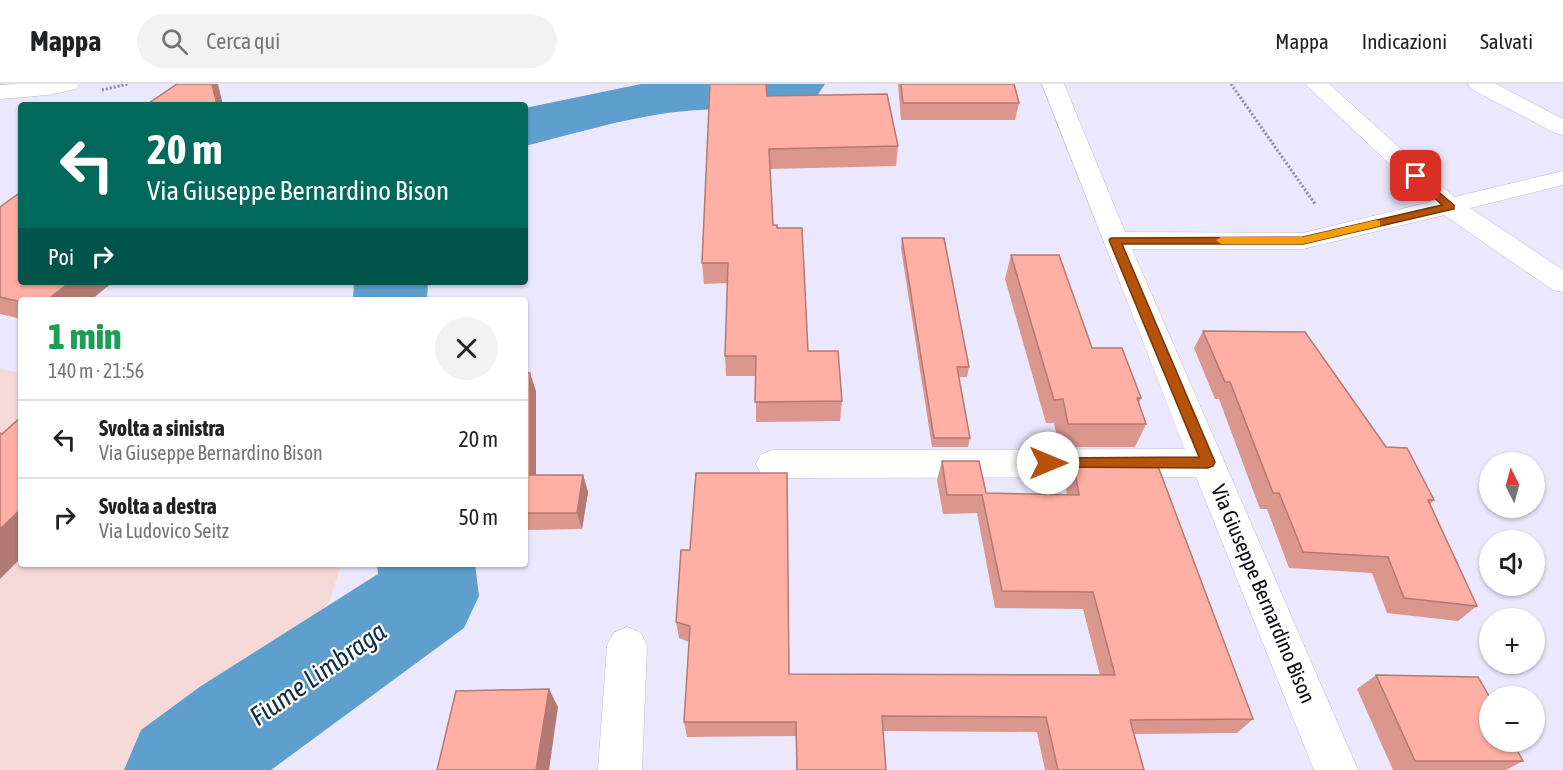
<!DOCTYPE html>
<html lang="it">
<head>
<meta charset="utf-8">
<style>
  body { margin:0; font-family:"Asap Condensed",sans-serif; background:#f2f2f2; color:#202124; height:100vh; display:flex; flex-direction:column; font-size:22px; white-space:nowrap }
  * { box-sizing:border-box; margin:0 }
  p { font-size:20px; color:#757577 }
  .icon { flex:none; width:33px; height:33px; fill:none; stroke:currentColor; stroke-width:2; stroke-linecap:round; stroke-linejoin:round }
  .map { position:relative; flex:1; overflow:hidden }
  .drawer { position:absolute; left:18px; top:213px; width:510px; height:270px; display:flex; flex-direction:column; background:#fff; border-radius:6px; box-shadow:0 2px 4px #0004 }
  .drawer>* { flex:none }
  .banner { position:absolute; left:18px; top:18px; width:510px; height:183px; border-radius:6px; box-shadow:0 2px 4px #0004; background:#00695c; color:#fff; overflow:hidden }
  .needle { width:39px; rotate:354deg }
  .buttons { position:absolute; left:1479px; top:368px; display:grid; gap:12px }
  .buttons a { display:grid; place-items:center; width:66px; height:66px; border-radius:50%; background:#fff; box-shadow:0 2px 4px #0004; font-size:30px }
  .pin { position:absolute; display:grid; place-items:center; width:51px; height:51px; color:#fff; margin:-26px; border-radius:12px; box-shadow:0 3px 9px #0006 }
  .me { position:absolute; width:66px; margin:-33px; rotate:90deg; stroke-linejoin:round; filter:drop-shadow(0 0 4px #0008) }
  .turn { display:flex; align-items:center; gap:21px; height:126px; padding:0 30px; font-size:27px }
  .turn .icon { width:78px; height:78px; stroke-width:2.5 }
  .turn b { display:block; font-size:42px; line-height:51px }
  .then { display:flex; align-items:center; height:57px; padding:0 30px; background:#0003; gap:12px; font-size:22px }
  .round { display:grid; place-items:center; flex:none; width:63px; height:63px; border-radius:32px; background:#f2f2f2 }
  .headline { display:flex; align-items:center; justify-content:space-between; height:102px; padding:0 30px }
  h1 { font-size:36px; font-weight:800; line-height:45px; color:#1e9e55 }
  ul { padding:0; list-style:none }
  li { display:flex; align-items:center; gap:18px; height:78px; padding:0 30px; border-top:2px solid #e0e0e0 }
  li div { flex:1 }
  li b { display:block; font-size:22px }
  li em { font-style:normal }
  header { display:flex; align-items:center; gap:36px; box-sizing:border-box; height:84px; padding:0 30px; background:#fff; border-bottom:2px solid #e0e0e0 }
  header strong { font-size:28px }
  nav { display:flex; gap:33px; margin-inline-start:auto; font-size:21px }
  .search { width:420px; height:54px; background:#f2f2f2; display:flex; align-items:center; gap:15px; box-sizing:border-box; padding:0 21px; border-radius:33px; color:#757577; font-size:22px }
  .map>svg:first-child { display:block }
  .education { fill:#f4d9d6 }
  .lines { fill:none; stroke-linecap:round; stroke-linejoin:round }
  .river { fill:#5f9fcd; fill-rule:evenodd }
  .minor-casing { stroke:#c0bad5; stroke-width:1 }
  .path { stroke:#8e8b9b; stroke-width:3; stroke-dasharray:2 2; stroke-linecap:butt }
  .minor { fill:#fff; fill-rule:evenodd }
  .wall { fill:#db968d }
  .shaded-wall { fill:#b27a73 }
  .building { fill:#ffafa4; stroke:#b27a73; stroke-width:1.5 }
  .route { fill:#b45309; stroke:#753606; stroke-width:1.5 }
  .slow { fill:#f59e0b }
  .labels { text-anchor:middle; stroke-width:4.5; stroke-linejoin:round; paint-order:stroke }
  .street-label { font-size:21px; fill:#0d0b14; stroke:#fff }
  .near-water-label { font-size:27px; font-style:italic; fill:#112d41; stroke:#fff }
</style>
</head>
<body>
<header>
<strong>Mappa</strong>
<div class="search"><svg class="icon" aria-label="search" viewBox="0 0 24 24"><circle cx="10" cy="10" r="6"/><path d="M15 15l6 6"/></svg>Cerca qui</div>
<nav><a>Mappa</a><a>Indicazioni</a><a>Salvati</a></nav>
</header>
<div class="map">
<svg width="1563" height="686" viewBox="0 0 1563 686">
  <rect width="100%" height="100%" fill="#ebe7fd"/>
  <path class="education" d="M0 285 21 289V480H341L330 516 313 538 288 560 218 610 126 686H0Z"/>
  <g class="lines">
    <g class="river">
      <path d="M641 0H825L817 12C769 27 717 22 667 29 619 36 572 50 525 62V24Z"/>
      <path d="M354 198H428L427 216H353Z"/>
      <path d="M377 480H475L479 512 464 544 271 686H124L141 646 201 602 378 490Z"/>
    </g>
    <g class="minor-casing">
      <g id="minor">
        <path d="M17 0H79L76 5 48 11 0 15V1Z"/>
        <path d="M1042 0H1064L1125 148 1303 149 1430 118 1305 0H1329L1454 113 1563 87V101L1470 124 1563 186V208L1553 206 1444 131 1303 165H1132L1358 686H1314L1196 393 773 394 761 390 756 380 761 370 773 366 1185 365Z"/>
        <path d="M1468 0H1496L1563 35V51L1555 49 1471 5Z"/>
        <path d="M627 543 641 549 647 562 642 686H598L607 562 613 549Z"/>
      </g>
    </g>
    <g class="path">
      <path d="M1231 0 1315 120"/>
      <path d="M102 6 128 0"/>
    </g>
    <use href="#minor" class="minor"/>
  </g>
  <g class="wall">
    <path d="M898 0H1014L1019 19 1015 36H901Z"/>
    <path d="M767 12 898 62 896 82 770 85 773 141 777 144 808 267 842 317 840 337 756 338V292H726L725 272 728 199 704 200 702 179Z"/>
    <path d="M0 123 21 216V235L0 230Z"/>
    <path d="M902 154 969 283 967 293H958L970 354 968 363H932L901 164Z"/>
    <path d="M1011 171 1092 264 1141 314 1139 319 1146 340 1135 363H1059L1054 339H1046L1005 195Z"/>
    <path d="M1203 247 1386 363 1434 416 1430 420 1477 522 1458 537 1387 529 1372 489 1289 484 1267 425H1260L1219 315H1215L1194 264Z"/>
    <path d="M525 288 536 307V391H583L588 408 582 445 525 446Z"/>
    <path d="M942 377 986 409 1067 411 1065 396 1073 377 1253 635 1237 649 1134 650 1144 686H1045L1037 648 883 647 886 686H796V652L687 653 684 638 689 558 679 554 676 538 681 466 789 590 1100 591 1083 525 995 524 977 429 943 430 937 396Z"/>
    <path d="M1376 591 1523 677 1506 686H1393L1357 605Z"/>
  </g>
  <g class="shaded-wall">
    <path d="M212 0H218L223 21H217Z"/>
    <path d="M70 198H113L91 216H47Z"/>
    <path d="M530 289 536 307V408L530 391Z"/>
    <path d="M583 391 588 408 582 445 577 429Z"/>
    <path d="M21 425V474L0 495V445Z"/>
    <path d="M549 605 558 623 549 686H536Z"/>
  </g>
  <g class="building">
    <path d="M177 0H212L217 21H146Z"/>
    <path d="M710 0H766L767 12 887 10 898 62 769 65 773 141H777V144H802L808 267H838L842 317 755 318 756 272H725L728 179H702Z"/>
    <path d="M901 0H1014L1019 19H903Z"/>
    <path d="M21 108V198H70L47 216H21V218L0 213V123Z"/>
    <path d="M902 154H944L969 283H957L970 354H934Z"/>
    <path d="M1011 171H1059L1092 264H1122L1141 314H1137L1146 340H1068L1063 315 1054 316Z"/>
    <path d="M1203 247 1305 248 1386 363 1407 364 1434 416H1428L1477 522 1404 514 1388 473 1303 468 1279 409H1273L1230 298H1225Z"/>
    <path d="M525 288 530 289V391H583L577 429H525Z"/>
    <path d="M21 333V425L0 445V349L2 350Z"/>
    <path d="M942 377H979L986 409 1079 411 1073 377H1156L1253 635 1130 636 1144 686H1058L1046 633 882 632 886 686H797L796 638H684L690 542 676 538 681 466H690L696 389H787L789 590 1115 591 1093 508 1002 507 982 411H947Z"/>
    <path d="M1376 591 1478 593 1490 614V657H1512L1523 677H1415Z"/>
    <path d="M549 605 536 686H437L456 607Z"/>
  </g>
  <path class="route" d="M1416 89 1454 121V125L1303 160H1122L1215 378 1213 382 1208 384 1043 383 1041 379 1043 375 1048 374 1199 373 1109 156 1111 154 1303 153 1442 121 1413 94V90Z"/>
  <path class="slow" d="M1376 136 1380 137V142L1303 160H1221L1216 156 1221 153H1303Z"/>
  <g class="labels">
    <g class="street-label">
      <text transform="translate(1263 510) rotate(67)" y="7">Via Giuseppe Bernardino Bison</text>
    </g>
    <g class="near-water-label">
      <text transform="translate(318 590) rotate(-35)" y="9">Fiume Limbraga</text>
    </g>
  </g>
</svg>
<div class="buttons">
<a><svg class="needle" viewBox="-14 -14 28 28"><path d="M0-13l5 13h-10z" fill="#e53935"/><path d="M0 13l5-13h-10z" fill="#757577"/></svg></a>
<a><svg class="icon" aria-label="sound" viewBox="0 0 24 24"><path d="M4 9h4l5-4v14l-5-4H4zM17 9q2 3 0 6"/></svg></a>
<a>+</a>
<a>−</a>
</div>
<div class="pin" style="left:1416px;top:92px;background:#d93025"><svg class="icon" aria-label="arrive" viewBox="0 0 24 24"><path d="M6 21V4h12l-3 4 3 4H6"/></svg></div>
<svg class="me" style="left:1048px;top:379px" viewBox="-20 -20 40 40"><circle r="19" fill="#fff"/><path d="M0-13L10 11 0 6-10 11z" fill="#b45309"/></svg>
<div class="banner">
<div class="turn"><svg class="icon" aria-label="left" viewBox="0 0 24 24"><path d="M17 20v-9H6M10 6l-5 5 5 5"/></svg><div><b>20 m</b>Via Giuseppe Bernardino Bison</div></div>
<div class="then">Poi<svg class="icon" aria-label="right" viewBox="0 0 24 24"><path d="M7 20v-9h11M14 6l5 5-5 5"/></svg></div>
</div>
<section class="drawer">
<div class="headline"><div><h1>1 min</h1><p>140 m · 21:56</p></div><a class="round"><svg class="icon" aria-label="close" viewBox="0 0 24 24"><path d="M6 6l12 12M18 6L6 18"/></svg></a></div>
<ul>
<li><svg class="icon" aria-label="left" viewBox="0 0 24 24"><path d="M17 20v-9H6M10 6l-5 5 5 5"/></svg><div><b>Svolta a sinistra</b><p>Via Giuseppe Bernardino Bison</p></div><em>20 m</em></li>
<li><svg class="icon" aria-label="right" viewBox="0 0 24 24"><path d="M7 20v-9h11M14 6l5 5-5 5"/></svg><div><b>Svolta a destra</b><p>Via Ludovico Seitz</p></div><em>50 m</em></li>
</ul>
</section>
</div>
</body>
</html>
